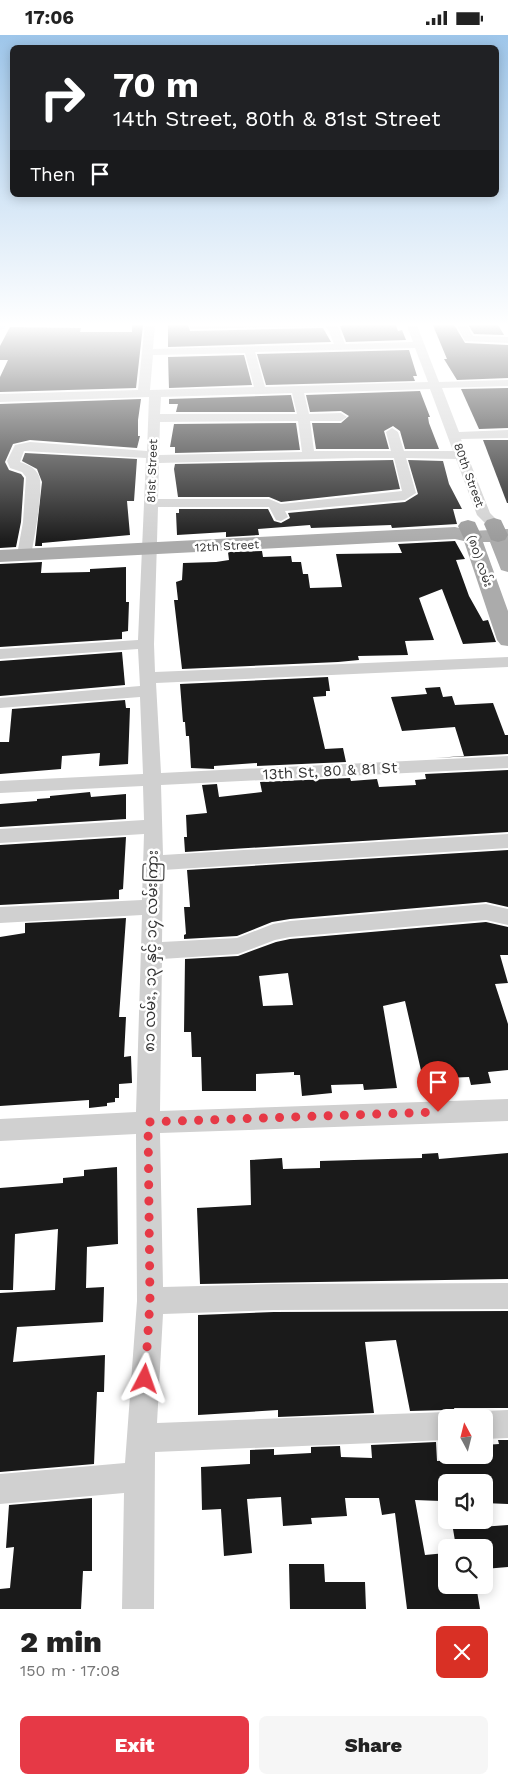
<!DOCTYPE html>
<html lang="en">
<head>
<meta charset="utf-8">
<style>
  body { margin:0; font-family:"Work Sans","Noto Sans Myanmar",sans-serif; background:#f6f6f6; color:#222; height:100vh; display:flex; flex-direction:column; font-size:19px; white-space:nowrap }
  * { box-sizing:border-box; margin:0 }
  p { font-size:16px; color:#767676 }
  .icon { flex:none; width:28px; height:28px; fill:none; stroke:currentColor; stroke-width:2; stroke-linecap:round; stroke-linejoin:round }
  .map { position:relative; height:1574px; overflow:hidden }
  .panel { display:flex; flex-direction:column; background:#fff; flex:1 }
  .panel>* { flex:none }
  .top-card { position:absolute; left:10px; top:10px; width:489px; height:152px; border-radius:8px; box-shadow:0 2px 12px #0003; background:#202124; color:#fff; overflow:hidden }
  .needle { width:32px; rotate:353deg }
  .buttons { position:absolute; left:438px; top:1374px; display:grid; gap:10px }
  .buttons a { display:grid; place-items:center; width:55px; height:55px; border-radius:8px; background:#fff; box-shadow:0 2px 12px #0003; font-size:25px }
  .pin { position:absolute; display:grid; place-items:center; width:42px; height:42px; color:#fff; margin:-51px -21px; border-radius:50% 50% 50% 0; rotate:-45deg; box-shadow:0 0 5px #0007 }
  .pin .icon { rotate:45deg }
  .me { position:absolute; width:55px; margin:-28px; rotate:4deg; stroke-linejoin:round; filter:drop-shadow(0 0 4px #0008) }
  .turn { display:flex; align-items:center; gap:18px; height:105px; padding:0 20px; font-size:22px }
  .turn .icon { width:65px; height:65px; stroke-width:2.5 }
  .turn b { display:block; font-size:35px; line-height:42px }
  .then { display:flex; align-items:center; height:48px; padding:0 20px; background:#0003; gap:10px; font-size:19px }
  .round { display:grid; place-items:center; flex:none; width:52px; height:52px; border-radius:8px; background:#f6f6f6 }
  .summary { display:flex; align-items:center; justify-content:space-between; height:85px; padding:0 20px }
  h1 { font-size:30px; font-weight:800; line-height:38px }
  .primary-button { display:flex; gap:10px; margin-top:auto; padding:10px 20px }
  .primary-button a { flex:1; height:58px; border-radius:8px; background:#e63946; color:#fff; font-size:20px; font-weight:800; line-height:58px; text-align:center }
  .primary-button a+a { background:#f6f6f6; color:#222 }
  .status { display:flex; justify-content:space-between; align-items:center; height:35px; padding:0 25px; background:#fff; direction:ltr }
  .status svg { height:14px; fill:currentColor }
  .map>svg:first-child { display:block }
  .lines { fill:none; stroke-linecap:round; stroke-linejoin:round }
  .canal { fill:#cfe2ee; fill-rule:evenodd }
  .building { fill:#1a1a1a; fill-rule:evenodd }
  .minor { fill:#d0d0d0; fill-rule:evenodd }
  .major { fill:#ababab; fill-rule:evenodd }
  .highway { fill:#9a9a9a; fill-rule:evenodd }
  .route { stroke:#e63946; stroke-width:9; stroke-dasharray:0 16.2 }
  .labels { text-anchor:middle; stroke-width:5; stroke-linejoin:round; paint-order:stroke }
  .far-street-label { font-size:12px; fill:#333; stroke:#fff }
  .street-label { font-size:15px; fill:#333; stroke:#fff }
</style>
</head>
<body>
<div class="status"><b>17:06</b><svg viewBox="0 0 49 12"><path d="M0 12V9h3v3zM5 12V6h3v6zM10 12V3h3v9zM15 12V0h3v12zM26 1h20v11H26zM47 4h2v5h-2z"/></svg></div>
<div class="map">
<svg width="508" height="1574" viewBox="0 0 508 1574">
  <rect width="100%" height="100%" fill="#fff"/>
  <g class="lines">
    <path class="canal" d="M0 288H9L4 294 0 295Z"/>
  </g>
  <g class="building">
    <path d="M180 288H190L188 290 190 296 323 293 331 307 168 312V289Z"/>
    <path d="M341 288H395L398 296 402 295 406 305 346 307 340 291H342Z"/>
    <path d="M432 288H453L465 308 508 310V343L457 345 444 324H447Z"/>
    <path d="M467 288H497L504 300 474 299Z"/>
    <path d="M132 290H143L136 353 0 357V342L8 325H0V311L10 292 81 293 80 297H132Z"/>
    <path d="M409 315 417 341H413L415 346 266 350 257 319Z"/>
    <path d="M244 320 252 350 169 353 168 322Z"/>
    <path d="M508 353V393L479 394 461 354Z"/>
    <path d="M420 356 430 382H428L429 388 439 414H405L400 396 393 391 384 396 389 414H316L312 388H341L349 381 341 376 310 377 306 360Z"/>
    <path d="M291 360 295 377H176L178 369H169V364Z"/>
    <path d="M141 364 138 385V401H140L137 413 30 405 13 409 5 427 9 435 21 439 24 443 21 487 16 512 0 513V369Z"/>
    <path d="M296 388 300 415 175 418V412H170L174 389Z"/>
    <path d="M483 405H508V468H507Z"/>
    <path d="M25 418 137 424 134 466H127L130 500 42 508V511H35L42 447 37 434 22 426Z"/>
    <path d="M393 425 400 454 281 467 269 462H178L174 434 175 429Z"/>
    <path d="M408 425 443 426 449 449 462 474H453L457 489 392 493 391 490 311 493 310 490 258 494 259 500 226 502V497L177 500 176 478H179V474H268L274 486 281 488 290 483 288 478 405 467 418 459Z"/>
    <path d="M455 506 465 524 456 525 469 561 483 586 488 585 496 607 463 609 442 554 419 563 434 605 405 606 408 620 358 621 359 625 338 627 182 634 174 565H178L176 547 182 545 183 528 216 527 229 525 228 517 262 516 263 522 291 521 292 527H301L303 539H308L310 553 342 552 336 519 402 518 398 509Z"/>
    <path d="M42 527 41 538 90 537V534L126 532V567H129L128 596 122 597V604L0 612V529Z"/>
    <path d="M122 617 125 650 0 661V626Z"/>
    <path d="M328 642 330 656H326V661L313 662 325 714 343 713 346 727 257 731V728L214 731V734L191 733 189 701H186L185 687H183L180 649Z"/>
    <path d="M440 652 443 662 452 661 455 670 493 668 505 700H508V719L435 723 464 721 455 692 402 696 391 662 427 659 425 653Z"/>
    <path d="M125 665 126 673H130L128 729 99 731 100 718 62 721 61 734 0 739V707H9L12 674Z"/>
    <path d="M508 735V797L185 817 184 802H187L186 780 207 778 202 750 217 749 219 762 262 757 260 747 350 743 351 746 377 744 379 752 416 750 415 745 426 744 425 739Z"/>
    <path d="M90 757 91 762 126 759V784L0 792V769L37 766V764L50 763V761Z"/>
    <path d="M126 802 123 854 119 855V864L0 870V810Z"/>
    <path d="M508 815V872L486 867 290 884 272 887 237 901 184 904V900L186 899 184 872H190L187 835Z"/>
    <path d="M126 883 119 982H126L124 1022 131 1021 132 1048 119 1049V1063H115V1067L107 1068V1071L89 1073V1065L0 1071V902L25 898V888Z"/>
    <path d="M486 887 508 892V920H500L508 948 495 949 508 989V1035L488 1037 491 1048 471 1050 469 1042 423 1044 405 966 383 971 397 1053 364 1055 363 1049 331 1050 332 1058 302 1061 300 1040H294V1037L256 1039V1056H202L201 1022H192L191 997H184L185 924 238 921 276 907 290 904ZM288 938 293 970 263 971 259 941Z"/>
    <path d="M438 1118 439 1124 508 1118V1244L200 1249 197 1173 251 1170 250 1125 282 1123 283 1134 320 1133V1126L422 1123V1119Z"/>
    <path d="M117 1132 118 1209 87 1212 86 1253 104 1252 103 1287 17 1292 13 1327 105 1320 104 1357H97L94 1429 0 1437V1258L55 1255 58 1194 15 1199 13 1255H0V1153L63 1148V1143L84 1141V1135Z"/>
    <path d="M508 1276V1373H454L456 1379 446 1375 410 1376 396 1305 365 1307 374 1378 278 1382V1375L198 1380V1280L274 1277Z"/>
    <path d="M498 1405H508V1469L484 1468V1448H439L441 1466 415 1465 425 1520 446 1518V1550H476L480 1574H407L395 1478 382 1480 379 1463H345L347 1481 311 1483 312 1489 283 1491 281 1462 247 1464 252 1518 224 1521 221 1474 202 1475 201 1432 250 1429V1415L274 1414V1420L311 1418V1412L340 1411 341 1422 372 1423 371 1410 436 1407 437 1426 488 1423 485 1410 499 1409Z"/>
    <path d="M92 1463V1536H83L81 1574H0V1554L10 1553 14 1512 6 1513 9 1470Z"/>
    <path d="M508 1490V1532L484 1534V1512H456L453 1494Z"/>
    <path d="M289 1529H324L325 1547H365L366 1574H290Z"/>
  </g>
  <g class="lines">
    <g class="minor">
      <path d="M145 288H155L153 314 334 309 328 294 324 291 190 294V290L194 289 334 288 338 292 345 309 413 307 406 288H416L439 347 508 345V351L442 353 459 397 508 395V403L461 404 490 478 501 489 499 492H489L477 480 456 424 406 423 416 458 405 465 285 476 288 482 281 486 276 485 269 472H158L154 609 155 637 508 622V632L156 648 161 738 508 721V733L161 750 163 820 508 799V813L163 835 162 907 237 903 273 889 290 886 486 869 508 874V890L486 885 290 902 275 905 238 919 162 924 160 1076 508 1064V1086L160 1098 163 1252 274 1249 508 1248V1274L274 1275 163 1279 157 1388 446 1377 457 1382H446V1405L155 1417 154 1574H122L124 1458 0 1469V1439L125 1428 137 1266 136 1099 0 1106V1084L136 1077 142 880 0 888V872L142 865 144 799 0 808V794L144 785 143 751 0 758V746L143 739 140 662 0 673V663L140 651 138 614 0 624V614L138 605 146 423 24 416 20 427C28 430 35 432 39 441 44 453 34 505 31 520L24 524 17 520 23 487 26 442 22 437 10 433 7 426 15 410 30 407 147 416 149 362 0 367V359L138 355ZM415 313 428 347 265 352 255 317ZM245 318 254 352 150 355 153 320ZM430 354 453 416H404L398 397 392 393 386 397 391 416H314L310 386H341L347 382 341 378 309 379 304 358ZM292 358 297 379H160L161 362ZM298 386 302 417 159 420 160 387ZM356 423H394L402 456 281 469 269 464H158L159 428Z"/>
      <path d="M455 288H465L473 301 508 302V308L465 306Z"/>
      <path d="M508 1375V1403L484 1404V1382H473L474 1380 484 1376Z"/>
    </g>
    <path class="major" d="M455 492 472 496 508 494V537L501 535 490 507H483L508 576V611L501 610 497 605 464 506 455 504 0 527V515Z"/>
    <g class="highway">
      <path d="M494 483 501 485 508 500 505 505 498 507 491 505 484 489 487 485Z"/>
      <path d="M468 485 475 487 482 502 479 506 472 508 465 506 458 491 461 487Z"/>
    </g>
  </g>
  <linearGradient id="sky" x2="0" y2="1"><stop stop-color="#9ec6ea"/><stop offset="0.57" stop-color="#fff"/><stop offset="1" stop-color="#fff" stop-opacity="0"/></linearGradient>
  <rect width="508" height="508" fill="url(#sky)"/>
  <g class="lines">
    <path class="route" d="M145 1344 150 1266 148 1087 438 1077"/>
  </g>
  <g class="labels">
    <g class="far-street-label">
      <text transform="translate(152 436) rotate(-88)" y="4">81st Street</text>
      <text transform="translate(469 440) rotate(70)" y="4">80th Street</text>
      <text transform="translate(227 511) rotate(-3)" y="4">12th Street</text>
      <text transform="translate(480 526) rotate(71)" y="4">(၈၀) လမ်း</text>
    </g>
    <g class="street-label">
      <text transform="translate(330 736) rotate(-3)" y="5">13th St, 80 &amp; 81 St</text>
      <text transform="translate(151 916) rotate(-89)" y="5">၈၁ လမ်း, ၁၃ နှင့် ၁၄ လမ်းကြား</text>
    </g>
  </g>
</svg>
<div class="buttons">
<a><svg class="needle" viewBox="-14 -14 28 28"><path d="M0-13l5 13h-10z" fill="#e53935"/><path d="M0 13l5-13h-10z" fill="#767676"/></svg></a>
<a><svg class="icon" aria-label="sound" viewBox="0 0 24 24"><path d="M4 9h4l5-4v14l-5-4H4zM17 9q2 3 0 6"/></svg></a>
<a><svg class="icon" aria-label="search" viewBox="0 0 24 24"><circle cx="10" cy="10" r="6"/><path d="M15 15l6 6"/></svg></a>
</div>
<div class="pin" style="left:438px;top:1077px;background:#d93025"><svg class="icon" aria-label="arrive" viewBox="0 0 24 24"><path d="M6 21V4h12l-3 4 3 4H6"/></svg></div>
<svg class="me" style="left:145px;top:1344px" viewBox="-20 -20 40 40"><path d="M0-17L14 15 0 8-14 15z" fill="#e63946" stroke="#fff" stroke-width="4"/></svg>
<div class="top-card">
<div class="turn"><svg class="icon" aria-label="right" viewBox="0 0 24 24"><path d="M7 20v-9h11M14 6l5 5-5 5"/></svg><div><b>70 m</b>14th Street, 80th &amp; 81st Street</div></div>
<div class="then">Then<svg class="icon" aria-label="arrive" viewBox="0 0 24 24"><path d="M6 21V4h12l-3 4 3 4H6"/></svg></div>
</div>
</div>
<section class="panel">
<div class="summary"><div><h1>2 min</h1><p>150 m · 17:08</p></div><a class="round" style="background:#d93025;color:#fff"><svg class="icon" aria-label="close" viewBox="0 0 24 24"><path d="M6 6l12 12M18 6L6 18"/></svg></a></div>
<div class="primary-button"><a>Exit</a><a>Share</a></div>
</section>
</body>
</html>
